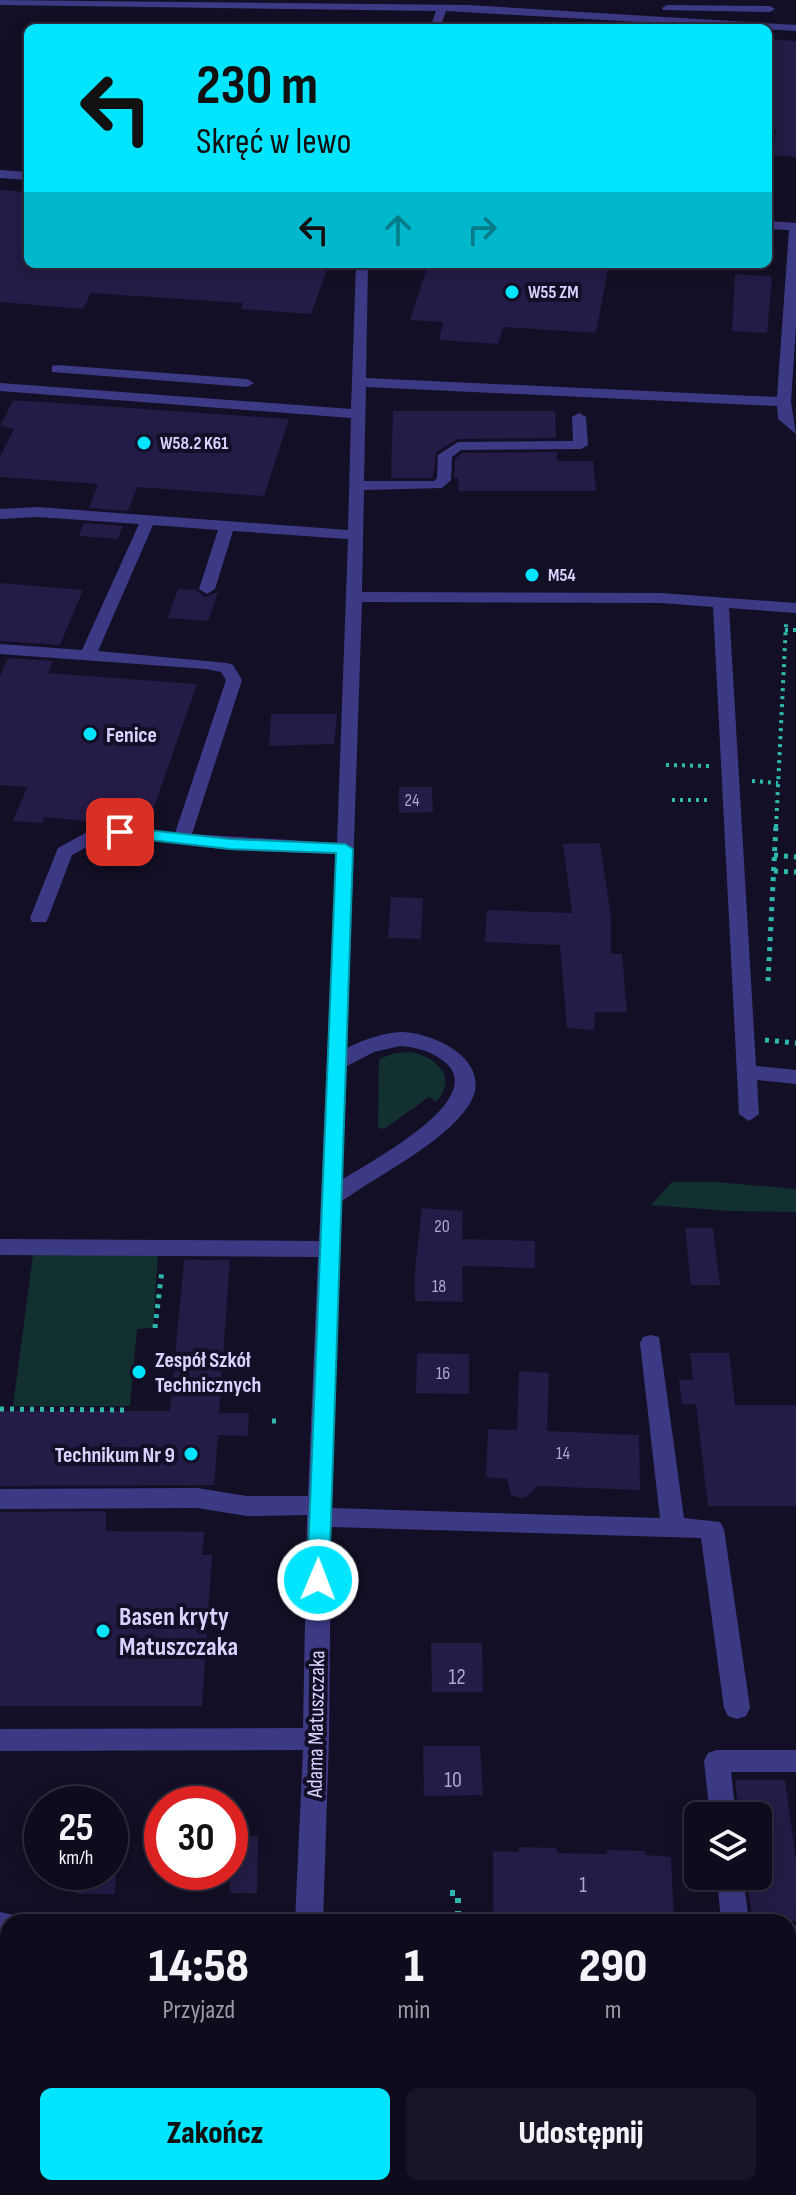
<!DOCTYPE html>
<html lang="pl">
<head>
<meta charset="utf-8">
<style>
  body { margin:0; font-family:"Sofia Sans Condensed",sans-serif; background:#171425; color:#f1f3f6; height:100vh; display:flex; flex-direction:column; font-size:30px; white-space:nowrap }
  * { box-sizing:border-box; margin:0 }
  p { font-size:26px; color:#9b9ba3 }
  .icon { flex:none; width:44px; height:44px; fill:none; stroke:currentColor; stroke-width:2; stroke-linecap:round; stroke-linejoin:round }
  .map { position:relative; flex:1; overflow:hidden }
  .side { position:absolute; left:0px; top:1914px; width:796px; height:282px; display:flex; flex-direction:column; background:#0e0b1c; border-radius:24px 24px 0 0; box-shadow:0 4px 20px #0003,0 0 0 2px #2e2b3b }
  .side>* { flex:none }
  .banner { position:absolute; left:24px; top:24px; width:748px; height:244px; border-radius:12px; box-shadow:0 4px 20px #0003,0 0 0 2px #2e2b3b; background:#00e5ff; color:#111; overflow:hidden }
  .fabs { position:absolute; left:684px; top:1802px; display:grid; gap:16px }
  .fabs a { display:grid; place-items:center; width:88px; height:88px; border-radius:12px; background:#0e0b1c; box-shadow:0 4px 20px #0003,0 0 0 2px #2e2b3b; font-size:40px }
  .speed { position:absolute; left:24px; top:1786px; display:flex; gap:16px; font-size:40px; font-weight:700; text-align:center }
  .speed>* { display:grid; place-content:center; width:104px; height:104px; border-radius:50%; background:#0e0b1c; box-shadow:0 4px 20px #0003,0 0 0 2px #2e2b3b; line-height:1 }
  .speed small { font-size:20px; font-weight:400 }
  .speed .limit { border:12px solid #d22; background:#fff; color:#111 }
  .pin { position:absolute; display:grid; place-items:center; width:68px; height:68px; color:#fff; margin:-34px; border-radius:16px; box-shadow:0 4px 12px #0006 }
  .me { position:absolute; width:88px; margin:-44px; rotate:1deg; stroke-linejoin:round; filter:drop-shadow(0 0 6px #0008) }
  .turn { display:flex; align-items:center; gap:28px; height:168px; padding:0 40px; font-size:36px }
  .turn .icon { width:104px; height:104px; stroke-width:2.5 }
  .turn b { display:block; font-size:56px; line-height:68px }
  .lanes { display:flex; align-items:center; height:76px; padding:0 40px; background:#0003; justify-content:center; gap:40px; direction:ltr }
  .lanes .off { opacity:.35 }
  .eta { display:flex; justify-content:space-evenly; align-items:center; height:136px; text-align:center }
  .eta b { font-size:48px; font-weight:800; line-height:56px }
  .cta { display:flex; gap:16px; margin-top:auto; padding:16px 40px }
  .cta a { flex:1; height:92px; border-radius:12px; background:#00e5ff; color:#111; font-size:32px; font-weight:800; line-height:92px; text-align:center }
  .cta a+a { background:#171425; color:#f1f3f6 }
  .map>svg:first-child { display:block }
  .green { fill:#12302f }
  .building { fill:#241b47 }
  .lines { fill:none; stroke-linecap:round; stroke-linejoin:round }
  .path-far2 { stroke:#2fb8b0; stroke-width:4; stroke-dasharray:3 5; stroke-linecap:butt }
  .path-far1 { stroke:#2fb8b0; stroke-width:5; stroke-dasharray:4 6; stroke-linecap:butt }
  .path { stroke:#2fb8b0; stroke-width:6; stroke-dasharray:5 8; stroke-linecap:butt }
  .minor { fill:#3d3a85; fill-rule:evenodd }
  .route { fill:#00e5ff; stroke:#0095a6; stroke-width:2 }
  .poi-dot { fill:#00e5ff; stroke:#130f26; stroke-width:3 }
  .labels { text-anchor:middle; stroke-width:8; stroke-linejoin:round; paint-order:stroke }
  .far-poi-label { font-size:18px; font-weight:bold; fill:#d9d4ff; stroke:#130f26; text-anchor:start }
  .number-label { font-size:18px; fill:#aca6d1 }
  .poi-label { font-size:22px; font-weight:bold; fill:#d9d4ff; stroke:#130f26; text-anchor:start }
  .near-number-label { font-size:22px; fill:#aca6d1 }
  .street-label { font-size:22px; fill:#d9d4ff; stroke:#130f26 }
  .near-poi-label { font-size:26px; font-weight:bold; fill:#d9d4ff; stroke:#130f26; text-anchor:start }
</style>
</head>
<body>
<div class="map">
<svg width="796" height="2195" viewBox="0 0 796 2195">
  <rect width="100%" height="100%" fill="#130f26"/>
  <g class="green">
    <path d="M409 1052C436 1056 459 1077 436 1102L429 1097 384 1129 378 1128 379 1059 395 1053Z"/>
    <path d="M672 1182H717L796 1189V1212L729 1211 651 1205Z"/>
    <path d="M158 1254 153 1328 137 1329 130 1406H13L33 1255Z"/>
  </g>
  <g class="building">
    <path d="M768 39 796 41V157L773 155 776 130 768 129Z"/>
    <path d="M0 190 28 192V264H329L311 314 241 309 243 303 91 293 83 309 0 302Z"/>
    <path d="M428 264H609L596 333 503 327 498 344 439 340 443 322 410 320Z"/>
    <path d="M735 274 770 276 772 279 767 333 732 331Z"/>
    <path d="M13 401H29L289 419 264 496 137 487 128 511 89 508 98 484 0 477V457L14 429 0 426Z"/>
    <path d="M393 411H555L556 438 458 439 436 452 433 478H391Z"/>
    <path d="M557 452V461H593L596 491H459L458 478H454L455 459 462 453Z"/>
    <path d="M84 523 123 526 118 539 79 536Z"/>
    <path d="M0 583 83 590 60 645 0 641Z"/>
    <path d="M178 589 196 590 205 597 218 592 208 621 168 618Z"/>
    <path d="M8 658 53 661 48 673 197 684 147 827 45 817 42 823 13 821 27 787 0 785V676Z"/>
    <path d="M271 714H337L334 744 269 746Z"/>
    <path d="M399 787H432L433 812 399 813Z"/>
    <path d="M600 843 611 917V954H622L627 1012H595L594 1030 567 1028 560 945 485 942 487 910 572 913 563 844Z"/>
    <path d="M391 897 423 898 421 939 388 938Z"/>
    <path d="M422 1208 463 1211 462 1239 535 1241V1268L462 1266 463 1302 415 1301V1270Z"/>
    <path d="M685 1228H713L720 1285H691Z"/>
    <path d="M184 1260H230L219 1413H249L248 1436 218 1435 214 1485 0 1486V1411H170Z"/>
    <path d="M417 1353 469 1354V1394L416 1393Z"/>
    <path d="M690 1353H729L735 1405H796V1506H708L696 1404H682L679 1380H693Z"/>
    <path d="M519 1371 549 1373 547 1431 639 1435 640 1490 538 1486 526 1497 520 1498 511 1495 507 1479 486 1477 488 1429 517 1430Z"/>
    <path d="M106 1511V1531L204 1532 202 1555H212L202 1706H0V1512Z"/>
    <path d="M431 1643H482L483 1692H432Z"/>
    <path d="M423 1746H480L483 1795 424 1796Z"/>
    <path d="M735 1780H785L796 1861V1921L753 1922 746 1876H758V1816H739Z"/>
    <path d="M258 1836 257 1893H230V1837Z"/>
    <path d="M519 1847 557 1848V1853L607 1854V1850L645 1851 646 1855 671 1857 674 1918 493 1912V1851L519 1852Z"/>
    <path d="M79 1872H116L115 1894H77Z"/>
  </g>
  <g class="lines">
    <g class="path-far2">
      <path d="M785 630H796"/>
      <path d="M666 765 709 766"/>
      <path d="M752 781 778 783"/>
      <path d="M672 800H711"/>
      <path d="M776 827 786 624"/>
    </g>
    <g class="path-far1">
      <path d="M774 855 796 857"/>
      <path d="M774 871 796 872"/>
      <path d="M768 981 776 825"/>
      <path d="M765 1040 796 1043"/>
      <path d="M155 1328 162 1270"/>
      <path d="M0 1409 130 1410"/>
      <path d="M272 1421H279"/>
    </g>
    <path class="path" d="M450 1893H458V1922"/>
    <g class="minor">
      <path d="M0 0 468 5 796 25V31L446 11 440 28H430L436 11 0 5Z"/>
      <path d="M667 5 770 6 775 9 770 12 663 10 662 8Z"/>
      <path d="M0 170 28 172V180L0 178Z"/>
      <path d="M768 221 796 223V325L791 402 796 434 778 419 777 406 366 387 364 481H434L437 478 438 455 458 442 573 441 572 417 579 413 586 417 588 445 581 449 461 450 452 457 451 480 442 488 364 490 362 592 661 593 796 603V613L729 608 756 1066 796 1070V1084L757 1080 759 1114 749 1121 739 1114 713 607 661 603 362 602 347 1048C363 1040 382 1033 400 1032 435 1032 496 1062 469 1105 444 1143 380 1174 342 1201L331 1505V1508L660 1518 640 1343 643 1337 651 1335 659 1337 684 1518 720 1522 724 1529 750 1708 746 1716 737 1719 728 1716 724 1708 701 1538 331 1527 329 1739 323 1922H295L303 1750 0 1751V1729L303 1728 307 1515 247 1516 197 1508 0 1509V1489L197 1488 247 1496H308L318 1257 0 1255V1239L319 1241 336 854 230 850 120 837 98 841 72 855 48 918 46 922H32L30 918 58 848 87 832 120 827 175 833 226 680 221 672 206 669 0 654V644L82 650 139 524 37 517 0 519V509L37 507 348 530 351 418 0 391V383L351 409 356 264H368L366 378 777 397 789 230 768 229ZM153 525 218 530 199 589 207 594 215 589 233 531 348 539 337 843 192 834 242 680 233 665 227 663 98 651ZM400 1046C417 1047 433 1052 446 1063 488 1101 369 1162 342 1180L347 1066 374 1052Z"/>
      <path d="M57 365 247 379 254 383 247 387 52 372V366Z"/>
      <path d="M717 1750H796V1772H731L736 1816H710L704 1761 708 1753Z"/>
      <path d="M717 1876H743L749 1922H721Z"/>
      <path d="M0 1912 18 1916 20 1922H8V1938H0Z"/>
      <rect x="788" y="1926" width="8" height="26"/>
      <path d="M788 1978 796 1981V2035L792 2036 788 2035Z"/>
      <rect x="285" y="2188" width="30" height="7"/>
    </g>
  </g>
  <path class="route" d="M120 827 230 839 345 844 353 849 329 1580 326 1587 318 1589 310 1587 307 1580 336 853 230 849 114 836V829Z"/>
  <g class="poi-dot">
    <circle cx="512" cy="292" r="8"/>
    <circle cx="144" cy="443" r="8"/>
    <circle cx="532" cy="575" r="8"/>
    <circle cx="90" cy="734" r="8"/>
    <circle cx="139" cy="1372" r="8"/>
    <circle cx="191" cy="1454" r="8"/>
    <circle cx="103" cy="1631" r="8"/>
  </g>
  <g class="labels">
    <g class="far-poi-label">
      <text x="528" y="298">W55 ZM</text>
      <text x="160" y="449">W58.2 K61</text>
      <text x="548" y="581">M54</text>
    </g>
    <g class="number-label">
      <text x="412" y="806">24</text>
      <text x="442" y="1232">20</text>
      <text x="439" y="1292">18</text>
      <text x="443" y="1379">16</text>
      <text x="563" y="1459">14</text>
    </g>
    <g class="poi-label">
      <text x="106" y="742">Fenice</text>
      <text x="155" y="1367">Zespół Szkół<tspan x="155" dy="25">Technicznych</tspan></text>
      <text x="175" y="1462" text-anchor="end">Technikum Nr 9</text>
    </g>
    <g class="near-number-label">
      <text x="457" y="1684">12</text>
      <text x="453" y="1787">10</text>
      <text x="583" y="1892">1</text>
    </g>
    <g class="street-label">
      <text transform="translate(315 1724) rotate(-89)" y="8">Adama Matuszczaka</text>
    </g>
    <g class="near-poi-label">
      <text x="119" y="1625">Basen kryty<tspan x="119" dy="30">Matuszczaka</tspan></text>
    </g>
  </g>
</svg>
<div class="fabs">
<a><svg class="icon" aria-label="layers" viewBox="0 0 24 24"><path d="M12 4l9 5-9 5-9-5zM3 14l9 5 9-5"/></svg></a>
</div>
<div class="speed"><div>25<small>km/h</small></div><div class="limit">30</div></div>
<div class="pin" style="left:120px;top:832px;background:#d93025"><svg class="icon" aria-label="arrive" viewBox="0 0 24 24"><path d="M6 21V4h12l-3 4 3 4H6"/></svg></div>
<svg class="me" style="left:318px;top:1580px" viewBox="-20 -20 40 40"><circle r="17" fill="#00e5ff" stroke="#fff" stroke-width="3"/><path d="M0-11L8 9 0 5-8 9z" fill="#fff"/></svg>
<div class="banner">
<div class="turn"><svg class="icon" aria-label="left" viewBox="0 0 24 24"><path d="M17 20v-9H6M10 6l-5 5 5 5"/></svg><div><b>230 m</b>Skręć w lewo</div></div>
<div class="lanes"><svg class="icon" aria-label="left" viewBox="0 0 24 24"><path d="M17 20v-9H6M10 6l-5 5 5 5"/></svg><svg class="icon off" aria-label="ahead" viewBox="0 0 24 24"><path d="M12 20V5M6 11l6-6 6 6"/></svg><svg class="icon off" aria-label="right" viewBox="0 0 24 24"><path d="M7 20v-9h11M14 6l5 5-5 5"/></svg></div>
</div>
<section class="side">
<div class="eta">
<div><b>14:58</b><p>Przyjazd</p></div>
<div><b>1</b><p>min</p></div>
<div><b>290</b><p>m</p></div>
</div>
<div class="cta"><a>Zakończ</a><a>Udostępnij</a></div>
</section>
</div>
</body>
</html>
